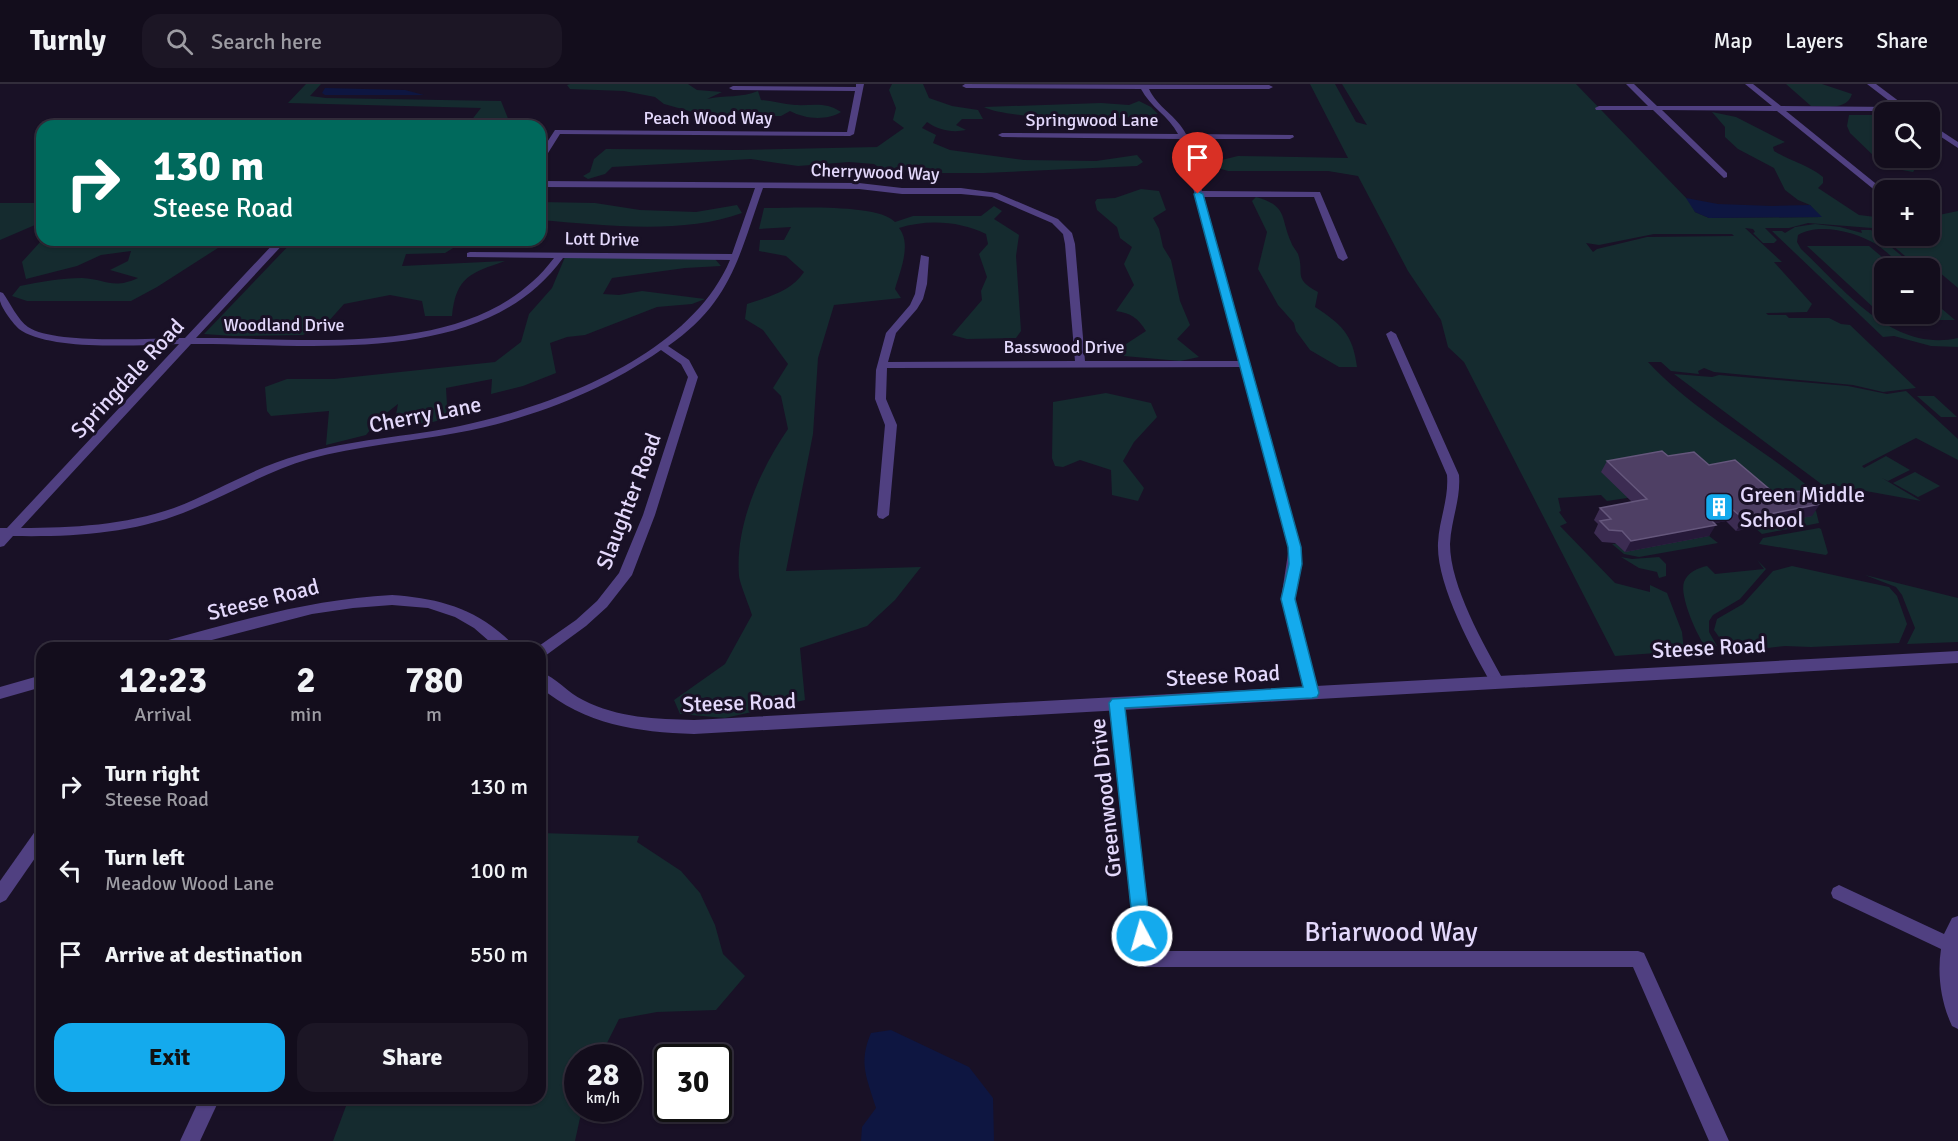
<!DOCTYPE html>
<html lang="en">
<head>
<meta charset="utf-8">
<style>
  body { margin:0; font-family:Signika,sans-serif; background:#1c1625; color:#f1f3f6; height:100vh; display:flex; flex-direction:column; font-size:22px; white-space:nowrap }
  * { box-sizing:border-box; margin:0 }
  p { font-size:20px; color:#9d9ca3 }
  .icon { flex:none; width:33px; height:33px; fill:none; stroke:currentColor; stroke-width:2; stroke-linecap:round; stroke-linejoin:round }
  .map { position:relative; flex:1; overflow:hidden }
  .sheet { position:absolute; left:36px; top:558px; width:510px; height:462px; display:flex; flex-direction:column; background:#130d1c; border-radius:18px; box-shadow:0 2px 4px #0004,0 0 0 2px #322d3b }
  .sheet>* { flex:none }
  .banner { position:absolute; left:36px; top:36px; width:510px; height:126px; border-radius:18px; box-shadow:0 2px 4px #0004,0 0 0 2px #322d3b; background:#00695c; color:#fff; overflow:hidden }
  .buttons { position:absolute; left:1874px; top:18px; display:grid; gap:12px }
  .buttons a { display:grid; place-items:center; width:66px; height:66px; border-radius:12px; background:#130d1c; box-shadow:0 2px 4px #0004,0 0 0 2px #322d3b; font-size:30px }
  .speed { position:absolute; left:564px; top:960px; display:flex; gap:12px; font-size:30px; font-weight:700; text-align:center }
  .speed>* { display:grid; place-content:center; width:78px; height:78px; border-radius:50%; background:#130d1c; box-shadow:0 2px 4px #0004,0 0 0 2px #322d3b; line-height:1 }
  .speed small { font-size:15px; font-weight:400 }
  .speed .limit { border:3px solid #111; border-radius:9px; background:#fff; color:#111 }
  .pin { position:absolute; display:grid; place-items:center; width:51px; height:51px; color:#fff; margin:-62px -26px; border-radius:50% 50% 50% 0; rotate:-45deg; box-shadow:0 0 6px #0007 }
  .pin .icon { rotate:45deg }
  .me { position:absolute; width:66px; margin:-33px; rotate:354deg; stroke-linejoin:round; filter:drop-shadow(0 0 4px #0008) }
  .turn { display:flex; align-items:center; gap:21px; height:126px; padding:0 18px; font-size:27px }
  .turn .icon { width:78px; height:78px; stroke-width:2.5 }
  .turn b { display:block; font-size:42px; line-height:51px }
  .eta { display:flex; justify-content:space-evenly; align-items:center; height:102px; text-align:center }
  .eta b { font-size:36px; font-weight:700; line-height:42px }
  .cta { display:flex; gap:12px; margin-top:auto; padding:12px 18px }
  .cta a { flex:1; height:69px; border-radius:18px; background:#14aaed; color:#111; font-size:24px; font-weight:700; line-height:69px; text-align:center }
  .cta a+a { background:#1c1625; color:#f1f3f6 }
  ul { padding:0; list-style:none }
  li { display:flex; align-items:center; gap:18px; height:84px; padding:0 18px }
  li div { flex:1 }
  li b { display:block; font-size:22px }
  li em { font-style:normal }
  header { display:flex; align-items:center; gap:36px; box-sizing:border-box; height:84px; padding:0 30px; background:#130d1c; border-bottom:2px solid #322d3b }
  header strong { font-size:28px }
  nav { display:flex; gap:33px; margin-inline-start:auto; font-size:21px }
  .search { width:420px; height:54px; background:#1c1625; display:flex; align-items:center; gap:15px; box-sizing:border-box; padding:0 21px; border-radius:18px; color:#9d9ca3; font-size:22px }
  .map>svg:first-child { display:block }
  .green { fill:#152b2f; fill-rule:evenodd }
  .water { fill:#0e1641 }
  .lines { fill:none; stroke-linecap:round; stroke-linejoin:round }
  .minor { fill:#504081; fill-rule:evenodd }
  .tertiary { fill:#504081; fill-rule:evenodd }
  .wall { fill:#3c2c52 }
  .shaded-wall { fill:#261939 }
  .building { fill:#4e3f64; stroke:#65577c; stroke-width:1.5 }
  .route { fill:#14aaed; stroke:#0d6e9a; stroke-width:1.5 }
  .labels { text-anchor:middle; stroke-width:6; stroke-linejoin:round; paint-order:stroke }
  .far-street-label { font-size:18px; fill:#e4d9fc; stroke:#191126 }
  .street-label { font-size:22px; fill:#e4d9fc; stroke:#191126 }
  .poi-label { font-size:22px; fill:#e4d9fc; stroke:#191126; text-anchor:start }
  .near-street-label { font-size:27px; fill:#e4d9fc; stroke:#191126 }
</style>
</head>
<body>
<header>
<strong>Turnly</strong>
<div class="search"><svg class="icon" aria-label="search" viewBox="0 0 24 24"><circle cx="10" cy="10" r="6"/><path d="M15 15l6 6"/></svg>Search here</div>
<nav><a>Map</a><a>Layers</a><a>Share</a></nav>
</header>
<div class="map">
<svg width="1958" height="1057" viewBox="0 0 1958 1057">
  <rect width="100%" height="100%" fill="#191126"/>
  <g class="green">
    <path d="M306 0H321L310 12 326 14 501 17 509 37 506 42H467L481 24 288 19Z"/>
    <path d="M570 0H688L697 6 722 8 707 15C725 11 741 14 758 7L761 16C772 17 783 20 795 21 812 22 825 17 841 28 826 37 805 35 790 27L781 32H770L756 27 720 33 700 30 664 20 655 13 624 7 570 5 567 1Z"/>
    <path d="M892 0H923L929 14 952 22 978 26 983 35H962L956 41 966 46C952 49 938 46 927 38L922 44 936 51 933 59 950 66 1024 76 1096 77 1137 71 1143 78 1137 82 984 89H937L880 84 874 80 849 78 798 82 751 75 612 83 605 90 588 95 583 92 590 88 594 75 606 65 737 66 877 63 904 44 893 36 896 24 889 6Z"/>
    <path d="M1310 0H1335L1356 38 1367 41 1342 0H1576L1690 118 1695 128 1709 134 1821 133 1810 121 1798 116 1785 106 1774 84 1738 65 1725 53V43L1712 28 1736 33 1785 58 1773 63 1774 67C1790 77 1808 81 1823 93V99L1818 104 1859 131 1884 134V152H1929V133L1958 127V204L1920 172H1905L1872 144 1808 139 1789 144H1765L1777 156 1774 159H1763L1753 149 1755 148 1753 145 1745 144 1782 178H1774L1812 220 1807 228 1766 229 1768 231H1786L1789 234H1829L1841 240 1850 241 1916 304 1883 308 1853 301 1714 288 1704 284 1698 287 1699 290 1671 287 1661 278H1648C1696 330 1763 363 1816 409L1812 413 1814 420 1627 414 1607 417 1601 411 1558 414 1561 427 1559 428 1567 439 1560 442 1615 499 1650 508V501L1667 509 1682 548 1684 567 1615 572 1464 278 1448 263 1441 236 1408 187 1358 92 1328 87H1228L1205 80 1238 72 1348 74ZM1654 150H1732L1734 152 1647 153 1597 165 1593 168 1586 159 1599 161Z"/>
    <path d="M1786 0H1822L1852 10C1847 27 1825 22 1811 22Z"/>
    <path d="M1139 17 1151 23 1158 30C1129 37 1008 36 984 23L1101 19 1129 21Z"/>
    <path d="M1849 31H1874L1884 37V74H1908L1919 79 1913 88 1891 84 1876 74 1850 49 1847 42Z"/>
    <path d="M1141 105 1159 107 1166 126 1153 134 1159 145 1163 163 1171 176 1180 217 1190 241 1177 255 1199 273 1180 277 1124 272 1120 264 1146 247C1138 234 1131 229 1116 227L1134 201 1124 180 1132 163 1120 154 1117 143 1097 126 1095 118 1097 115 1115 114Z"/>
    <path d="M1256 113C1288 122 1280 133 1291 158 1292 162 1296 166 1298 170 1305 190 1292 194 1318 208L1315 223C1341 240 1353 250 1357 283H1339L1310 266 1296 247 1294 239 1278 221 1258 185 1267 148 1252 117Z"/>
    <path d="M540 118 595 119 640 126 696 128 737 121 742 129C682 151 603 141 540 136Z"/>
    <path d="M0 119H42V138L0 156Z"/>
    <path d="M994 122 1002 127 994 135 1019 151 1016 172 1021 247 1016 254 967 255 952 251 982 216 981 207 987 193 979 170 988 160 986 150C960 137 927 135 899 144 912 160 900 187 895 205L901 214 834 221 818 274 813 350 786 487 921 483 895 516 867 542 800 564 805 616 725 634 680 630 674 616 725 580 752 531C749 521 740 500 739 492 735 441 760 386 788 345L781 312 773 304 788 280 763 246 745 235 747 220C768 213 792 207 804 188L786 172 759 167 760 156H784L791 143 759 145 764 124C790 124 879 119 895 138L913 132H981Z"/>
    <path d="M1815 140 1840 143 1862 149 1861 146H1871L1916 184H1905C1895 176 1886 167 1876 160 1856 148 1819 138 1798 151L1797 158 1801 165C1843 204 1892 269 1958 254V263L1931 262 1894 252 1883 253 1772 147H1782L1785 149 1795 143Z"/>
    <path d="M42 156H206L203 161 221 162 157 203 131 217H27L12 212 20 202C40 198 61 194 82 194 106 195 112 206 138 194L110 186 128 177 131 167 101 171 77 182 26 195 22 178Z"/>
    <path d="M294 156H413L431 161 454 156 463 158 445 169 406 170 402 182 505 177C471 189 456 192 452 232H425L422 217 390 211 344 220 327 239 303 251 233 252 204 250Z"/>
    <path d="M1807 162H1869L1895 184H1884V230H1929V214L1955 236H1887Z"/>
    <path d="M565 173 715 175 721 182 685 184 612 194 603 210 619 211 642 207 705 215 692 220 657 223 585 251 567 253 550 259 556 289 523 302 491 310 492 295 446 304 447 321 452 333 425 340 395 336 398 320 380 334 366 351 326 361 329 327 271 332 267 327 265 303 287 295H334L495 278 521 258 529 230 552 204Z"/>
    <path d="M1674 290 1712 293 1719 291 1848 302 1887 310 1906 307 1958 355V376L1916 354 1862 382 1864 384 1886 372 1910 386 1888 397 1882 394 1921 417 1827 400 1824 402Z"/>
    <path d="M1106 309 1151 319 1157 333 1134 358 1123 377 1144 404 1138 417 1112 411 1111 386 1080 376 1063 383 1055 382 1052 374 1053 318Z"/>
    <path d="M1917 312H1934L1957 333H1941Z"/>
    <path d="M1915 388 1940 402 1918 413 1893 399Z"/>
    <path d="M1810 425 1816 427 1819 439 1762 450 1754 443 1811 432Z"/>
    <path d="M1819 444 1821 445 1828 469 1826 471 1759 460 1763 454Z"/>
    <path d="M1709 452 1718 459 1639 473 1624 470 1612 460Z"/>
    <path d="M1621 473 1632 475 1659 473 1666 480V492L1659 494 1657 488 1639 484Z"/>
    <path d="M1757 476 1766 485 1740 515 1713 531 1709 537V548L1717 562 1707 565C1698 554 1679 512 1684 498 1688 488 1698 484 1707 482L1715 490 1764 485Z"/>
    <path d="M1792 482 1889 503 1897 512 1907 540 1899 559 1811 563 1785 562 1742 567 1724 560 1714 546 1717 535 1743 520 1773 487Z"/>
    <path d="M1865 491 1958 514V558L1907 560 1915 544 1902 511 1896 503Z"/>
    <path d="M540 749 639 752 637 758 681 787 700 809 715 841 723 870 745 892 716 926 657 928 619 935 600 973 578 974V1024L582 1025 575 1057H333L349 1014H540Z"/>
  </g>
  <g class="water">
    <path d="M325 4 405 6 424 11H325L322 9Z"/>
    <path d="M1686 114 1718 120 1772 122 1810 121 1822 133 1709 134 1695 128Z"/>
    <path d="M891 946 969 983 993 1014 994 1057H861L862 1043 876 1024C867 994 858 979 871 949Z"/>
  </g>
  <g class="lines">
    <g class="minor">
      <path d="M856 0H864L854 50 850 52 560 50 543 77H540V69L555 46H558L847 48 855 7 733 6 729 4 733 2 856 3Z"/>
      <path d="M965 0 1269 1 1273 3 1269 5H1149C1157 23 1177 32 1186 50L1293 51 1294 53 1290 55H1188L1202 107 1320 108 1348 174 1343 177 1338 174 1314 113H1204L1301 463 1295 515 1319 609 1317 613H1307L1305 609 1281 515 1289 463 1241 283 887 284 886 315 897 341 889 431 883 435 879 434 877 431 885 341 875 315 876 286 886 249 910 221 915 210 921 171 929 173 927 200 923 215 917 225 896 249 888 278 1075 277 1065 160 1063 150 1052 139 992 113 961 110H902L859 105 763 104C739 171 732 218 668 262L689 276 698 293 655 431 632 491 607 523 586 542 545 572 540 573V564H536L576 536 597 517 619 489 643 431 688 293 681 280 661 266C601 308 528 336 456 349 407 358 357 362 309 375 265 388 226 412 183 429 129 450 71 453 13 452L4 462 0 463V444H7L179 260C140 261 55 267 22 247 15 243 2 225 0 217 0 214 0 211 0 208L3 209C10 219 18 236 28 243 55 261 150 254 185 254L277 156H287L196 254C310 253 476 278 554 174L467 173V169L470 168 732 170 755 104 540 103V97L859 99 902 104H961L997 109 1058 135 1072 149 1075 160 1085 277H1239L1180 55 1002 53 998 51 1002 49 1178 50C1169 32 1150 23 1141 5L966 4 962 2ZM563 174 730 176C690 271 554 322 460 342 407 353 352 355 299 371 255 383 216 408 174 424 125 441 73 444 21 444L191 260C310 259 483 285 563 174Z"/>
      <path d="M1626 0H1634L1657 22H1772L1745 0H1753L1781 22 1897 23 1867 0H1876L1912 27H1786L1880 103 1881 105 1877 108 1777 27 1662 26 1727 89V93L1724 94 1653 26H1596L1595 24 1599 22H1648Z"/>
      <path d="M1929 39 1958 58V64L1929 45Z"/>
      <path d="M1391 247 1396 250 1459 391C1461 415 1451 436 1450 460 1450 502 1484 561 1504 597L1502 601H1492C1472 566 1436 500 1438 459 1439 436 1449 415 1447 391L1386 250Z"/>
      <path d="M1117 613 1122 615 1124 619 1153 867H1638L1644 869 1729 1057H1709L1633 883H1145L1139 881 1136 875 1110 619 1112 615Z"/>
      <path d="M42 744V764L6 816 0 819V797L36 746Z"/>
      <path d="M1839 801 1944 850 1952 834 1958 832V945L1952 942C1941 918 1937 891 1941 865L1833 814 1831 809 1833 804Z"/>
      <path d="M200 1014H220L200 1057H180Z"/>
    </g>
    <g class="tertiary">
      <path d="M392 511C432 514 466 521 498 547 504 552 511 557 515 564H497L474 544 455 533 428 524 392 521 353 524 312 530 181 564H153L156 560 161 558C238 537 312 515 392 511Z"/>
      <path d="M1958 567V579L694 650C637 648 585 641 540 603V588C556 593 568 609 583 616 618 634 656 635 694 636Z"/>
      <path d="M42 591V603L0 615V603Z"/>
    </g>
  </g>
  <path class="wall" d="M1668 372 1709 381 1774 409 1812 432 1736 447 1726 437 1715 439 1709 452 1625 468 1615 459 1602 458 1594 449 1598 440 1594 436 1600 424 1632 418 1601 388 1607 377Z"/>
  <g class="shaded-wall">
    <path d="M1820 420 1812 432 1736 447 1744 435Z"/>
    <path d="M1733 426 1726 437 1698 443 1706 431Z"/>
    <path d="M1716 441 1709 452 1625 468 1631 457Z"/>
  </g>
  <path class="building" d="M1662 367 1668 372 1694 368 1709 381 1735 376 1774 409 1804 407 1820 420 1744 435 1733 426 1706 431 1716 441 1631 457 1622 447 1609 446 1600 437 1611 435 1600 424 1647 415 1607 377Z"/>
  <path class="route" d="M1198 107 1203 110 1301 463 1302 480 1295 515 1319 609 1317 613 1312 614 1125 624 1151 852 1149 857 1142 860 1136 857 1134 852 1109 619 1112 615 1303 603 1281 515 1289 480 1288 463 1194 110Z"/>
  <defs>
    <g id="building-square" transform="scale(1.5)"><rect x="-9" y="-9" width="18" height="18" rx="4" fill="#14aaed" stroke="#191126"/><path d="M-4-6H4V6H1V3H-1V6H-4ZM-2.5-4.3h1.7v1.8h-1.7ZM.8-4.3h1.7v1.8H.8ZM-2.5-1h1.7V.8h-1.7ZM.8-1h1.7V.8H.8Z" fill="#fff"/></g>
  </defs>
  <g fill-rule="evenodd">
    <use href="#building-square" x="1719" y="423"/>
  </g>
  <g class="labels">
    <g class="far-street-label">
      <text x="708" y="40">Peach Wood Way</text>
      <text x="1092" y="42">Springwood Lane</text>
      <text transform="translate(875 88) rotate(2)" y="6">Cherrywood Way</text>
      <text transform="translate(602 155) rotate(1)" y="6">Lott Drive</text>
      <text x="284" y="247">Woodland Drive</text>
      <text x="1064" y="269">Basswood Drive</text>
    </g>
    <g class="street-label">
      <text transform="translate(127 294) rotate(-47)" y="8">Springdale Road</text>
      <text transform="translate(425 330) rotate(-11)" y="8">Cherry Lane</text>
      <text transform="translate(628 417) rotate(-69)" y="8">Slaughter Road</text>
      <text transform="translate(263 515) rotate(-14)" y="8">Steese Road</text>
      <text transform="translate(1709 563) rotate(-3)" y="8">Steese Road</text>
      <text transform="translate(1223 591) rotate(-3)" y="8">Steese Road</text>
      <text transform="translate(739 618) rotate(-2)" y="8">Steese Road</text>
      <text transform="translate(1105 714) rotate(-96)" y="8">Greenwood Drive</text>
    </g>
    <g class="poi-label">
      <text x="1740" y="418">Green Middle<tspan x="1740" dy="25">School</tspan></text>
    </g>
    <g class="near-street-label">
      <text x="1391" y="857">Briarwood Way</text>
    </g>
  </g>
</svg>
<div class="buttons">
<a><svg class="icon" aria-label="search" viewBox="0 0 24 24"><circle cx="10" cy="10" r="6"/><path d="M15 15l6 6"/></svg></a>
<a>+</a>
<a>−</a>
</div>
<div class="speed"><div>28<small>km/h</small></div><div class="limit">30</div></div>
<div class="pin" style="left:1198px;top:110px;background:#d93025"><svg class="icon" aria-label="arrive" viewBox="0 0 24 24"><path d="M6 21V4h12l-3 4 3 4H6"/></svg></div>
<svg class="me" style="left:1142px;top:852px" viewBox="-20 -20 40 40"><circle r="17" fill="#14aaed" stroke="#fff" stroke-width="3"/><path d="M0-11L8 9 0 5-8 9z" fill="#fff"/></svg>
<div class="banner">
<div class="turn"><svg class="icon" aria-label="right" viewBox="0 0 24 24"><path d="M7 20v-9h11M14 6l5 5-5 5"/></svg><div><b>130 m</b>Steese Road</div></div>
</div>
<section class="sheet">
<div class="eta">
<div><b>12:23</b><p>Arrival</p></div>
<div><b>2</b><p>min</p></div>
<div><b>780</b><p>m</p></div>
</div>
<ul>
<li><svg class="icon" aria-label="right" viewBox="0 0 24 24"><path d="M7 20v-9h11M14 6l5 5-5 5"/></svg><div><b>Turn right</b><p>Steese Road</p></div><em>130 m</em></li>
<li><svg class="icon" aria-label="left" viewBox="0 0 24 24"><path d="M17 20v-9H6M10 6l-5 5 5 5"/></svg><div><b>Turn left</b><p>Meadow Wood Lane</p></div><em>100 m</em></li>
<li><svg class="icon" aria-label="arrive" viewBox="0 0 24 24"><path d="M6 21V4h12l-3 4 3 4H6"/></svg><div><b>Arrive at destination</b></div><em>550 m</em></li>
</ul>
<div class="cta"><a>Exit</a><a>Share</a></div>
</section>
</div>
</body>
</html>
